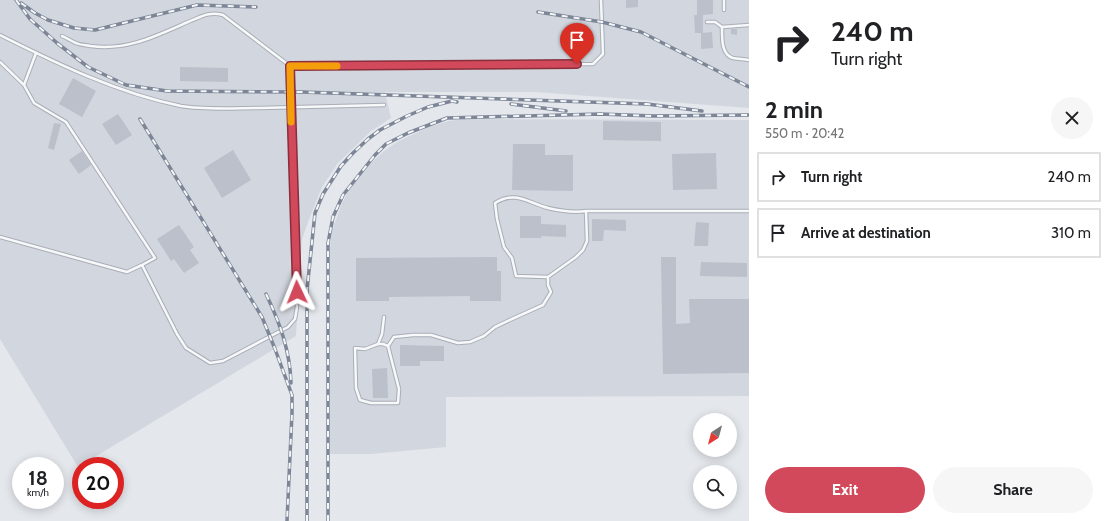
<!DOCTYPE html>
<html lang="en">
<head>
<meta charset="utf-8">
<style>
  body { margin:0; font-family:Cabin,sans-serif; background:#f6f6f6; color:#202124; height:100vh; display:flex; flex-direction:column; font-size:15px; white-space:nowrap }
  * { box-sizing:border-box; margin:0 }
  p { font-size:13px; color:#757577 }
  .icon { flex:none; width:22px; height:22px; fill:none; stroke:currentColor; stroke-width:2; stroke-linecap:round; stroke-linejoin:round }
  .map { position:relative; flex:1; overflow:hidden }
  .panel { display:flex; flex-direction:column; background:#fff; width:360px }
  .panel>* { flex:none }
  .banner { background:#fff; color:#202124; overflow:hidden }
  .needle { width:26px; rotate:216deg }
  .controls { position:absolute; left:693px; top:413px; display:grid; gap:8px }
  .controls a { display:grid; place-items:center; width:44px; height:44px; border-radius:50%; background:#fff; box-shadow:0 2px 10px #0003; font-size:20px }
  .speed { position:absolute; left:12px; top:457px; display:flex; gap:8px; font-size:20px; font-weight:700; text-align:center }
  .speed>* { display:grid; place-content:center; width:52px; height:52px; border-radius:50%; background:#fff; box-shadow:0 2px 10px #0003; line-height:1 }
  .speed small { font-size:10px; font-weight:400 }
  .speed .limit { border:6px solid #d22; background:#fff; color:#111 }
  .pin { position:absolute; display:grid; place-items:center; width:34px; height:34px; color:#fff; margin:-41px -17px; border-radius:50% 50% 50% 0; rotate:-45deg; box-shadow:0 0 4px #0007 }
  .pin .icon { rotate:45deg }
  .me { position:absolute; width:44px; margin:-22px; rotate:358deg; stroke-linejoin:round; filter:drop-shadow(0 0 3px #0008) }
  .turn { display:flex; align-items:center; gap:14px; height:84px; padding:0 16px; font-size:18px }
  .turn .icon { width:52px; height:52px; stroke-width:2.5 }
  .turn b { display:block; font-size:28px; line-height:34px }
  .round { display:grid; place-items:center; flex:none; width:42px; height:42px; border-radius:21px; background:#f6f6f6 }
  .head { display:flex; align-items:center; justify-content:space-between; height:68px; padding:0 16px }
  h1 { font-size:24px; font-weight:700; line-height:30px }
  .action { display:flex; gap:8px; margin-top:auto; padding:8px 16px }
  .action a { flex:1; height:46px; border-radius:24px; background:#d1495b; color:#fff; font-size:16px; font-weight:700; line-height:46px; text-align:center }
  .action a+a { background:#f6f6f6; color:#202124 }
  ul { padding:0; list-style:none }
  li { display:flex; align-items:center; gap:12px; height:50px; margin:0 8px 6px; padding:0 8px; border:2px solid #e0e0e0; border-radius:0px }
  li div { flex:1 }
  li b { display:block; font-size:15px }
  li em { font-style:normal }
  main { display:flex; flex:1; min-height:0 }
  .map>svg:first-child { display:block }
  .built { fill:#d2d6de }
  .building { fill:#bbc0ca }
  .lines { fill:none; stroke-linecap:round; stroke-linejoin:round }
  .lane-casing { stroke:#a9aeb7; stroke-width:4.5 }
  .lane { stroke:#f7f8fa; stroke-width:2.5 }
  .rail-casing { stroke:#7d8696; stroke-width:3.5 }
  .rail { stroke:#f4f6f9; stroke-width:2; stroke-dasharray:6; stroke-linecap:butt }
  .route-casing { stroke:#882f3b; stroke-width:10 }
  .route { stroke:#d1495b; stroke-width:7 }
  .slow { stroke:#f59e0b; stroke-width:7 }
</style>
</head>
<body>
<main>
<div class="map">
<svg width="749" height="521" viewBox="0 0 749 521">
  <rect width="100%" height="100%" fill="#e4e7ec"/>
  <g class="built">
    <path d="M0 0H749V108L535 92H385L391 118 371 131 338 163 322 187 311 214 302 239 296 336 78 467 0 339Z"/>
    <path d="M464 119 749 120V396L446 397V447L371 454H330V247L332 231 342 203 352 184 367 167 384 151 399 141 429 127 449 121Z"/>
  </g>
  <g class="building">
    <path d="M626 0H638V7L626 8Z"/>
    <path d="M697 0H713V14L703 15V33L712 32 713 48 701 49V33H695L694 15H697Z"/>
    <path d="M731 29H737V35L731 34Z"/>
    <path d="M180 67 228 68V82L180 81Z"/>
    <path d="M73 78 96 91 82 117 59 104Z"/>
    <path d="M118 114 132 135 116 145 102 124Z"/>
    <path d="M603 121 661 122V141L603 140Z"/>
    <path d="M54 123 61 124 54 150 48 148Z"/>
    <path d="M513 144H545V155H573V191L512 190Z"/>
    <path d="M233 150 251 180 222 198 204 168Z"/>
    <path d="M82 151 91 165 79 174 69 160Z"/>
    <path d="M716 153 717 189 673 190 672 154Z"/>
    <path d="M520 216H541V224L566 225V237L541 236V238H520Z"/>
    <path d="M592 219 626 220V231L604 230 603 241H592Z"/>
    <path d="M696 222 709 223 708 246H694Z"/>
    <path d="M179 225 194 247 190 250 199 263 184 273 174 259 171 261 157 239Z"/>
    <path d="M497 257V271H501V301H470V296L389 297V301H356V258Z"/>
    <path d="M661 257H676V324L690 323 689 299H749V373L663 374Z"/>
    <path d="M701 262 747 263V277L700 276Z"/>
    <path d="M400 345 444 346V361H420V366H400Z"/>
    <path d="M387 368 388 398H373L372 369Z"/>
  </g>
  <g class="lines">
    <g class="lane-casing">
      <g id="lane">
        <path d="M724 0V10"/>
        <path d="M707 22H715L722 27"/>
        <path d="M749 25 722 27C722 37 721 55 733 58 738 59 744 59 749 60"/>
        <path d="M0 35C58 64 117 93 181 106 204 110 236 108 260 108 301 107 343 106 384 105"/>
        <path d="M0 62 24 85 34 103 66 122 155 258 142 265 177 334 186 348 210 363 223 361 288 327 295 319 297 307 290 92V66L223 15C209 11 201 17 188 22 156 36 127 51 91 46 86 45 80 45 76 43 71 41 67 38 62 36"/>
        <path d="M290 66 593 64 603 54 601 0"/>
        <path d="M24 85 36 53"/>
        <path d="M586 211C574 213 561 211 548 208 528 203 516 190 495 203L497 219 504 247 512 258 516 276 548 277 576 257 583 250 587 241 586 211H749"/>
        <path d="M0 237 127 272 142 265"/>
        <path d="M384 317 382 334 378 344 365 349 355 348 356 388 360 400 371 403H398L399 389 388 346 394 337 413 335H431L458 343 470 342 484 336 495 327 512 319 543 305 551 292 548 285V277"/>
        <path d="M378 344H383L388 346"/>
      </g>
    </g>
    <use href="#lane" class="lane"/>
    <g class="rail-casing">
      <g id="rail">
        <path d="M16 0 30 19 57 43 88 67 126 85 167 91 302 92 647 104 702 111"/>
        <path d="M21 3 35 13 48 20 74 28 95 30 197 5 256 7"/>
        <path d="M538 12 602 22 641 32 749 87"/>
        <path d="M511 104 566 111"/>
        <path d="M140 119 262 317 275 349 292 395V413L287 521"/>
        <path d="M266 294C280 323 290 351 291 383"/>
        <path d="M307 521V290L315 213 323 194 341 166 353 153 368 139 380 130 407 116 428 107 452 101 457 102"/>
        <path d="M328 521V243L333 217 343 195 375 155 386 144 408 133 447 118 600 114 653 116 749 115"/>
      </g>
    </g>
    <use href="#rail" class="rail"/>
  </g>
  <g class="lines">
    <g class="route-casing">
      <path id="route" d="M297 292 290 66 577 64"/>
    </g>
    <use href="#route" class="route"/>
    <path class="slow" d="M291 122 290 66H337"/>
  </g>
</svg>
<div class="controls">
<a><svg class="needle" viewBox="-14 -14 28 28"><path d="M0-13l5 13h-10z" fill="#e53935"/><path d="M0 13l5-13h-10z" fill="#757577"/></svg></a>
<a><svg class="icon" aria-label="search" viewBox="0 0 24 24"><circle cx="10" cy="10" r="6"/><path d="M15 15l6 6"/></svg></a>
</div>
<div class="speed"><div>18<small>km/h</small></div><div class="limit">20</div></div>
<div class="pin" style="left:577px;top:64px;background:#d93025"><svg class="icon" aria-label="arrive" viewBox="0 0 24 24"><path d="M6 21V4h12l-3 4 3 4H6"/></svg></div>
<svg class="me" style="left:297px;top:292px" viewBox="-20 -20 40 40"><path d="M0-17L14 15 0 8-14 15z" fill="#d1495b" stroke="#fff" stroke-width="4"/></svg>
</div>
<section class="panel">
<div class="banner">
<div class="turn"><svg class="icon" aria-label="right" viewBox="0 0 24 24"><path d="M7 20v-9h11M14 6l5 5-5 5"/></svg><div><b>240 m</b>Turn right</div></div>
</div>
<div class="head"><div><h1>2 min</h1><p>550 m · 20:42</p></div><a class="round"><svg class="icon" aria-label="close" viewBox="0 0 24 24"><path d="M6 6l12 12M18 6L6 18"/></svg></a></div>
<ul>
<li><svg class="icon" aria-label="right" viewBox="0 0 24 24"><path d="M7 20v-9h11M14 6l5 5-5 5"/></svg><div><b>Turn right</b></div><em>240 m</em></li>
<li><svg class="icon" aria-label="arrive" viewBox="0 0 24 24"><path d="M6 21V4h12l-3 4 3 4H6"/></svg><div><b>Arrive at destination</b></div><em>310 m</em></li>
</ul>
<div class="action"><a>Exit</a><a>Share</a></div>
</section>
</main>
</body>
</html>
